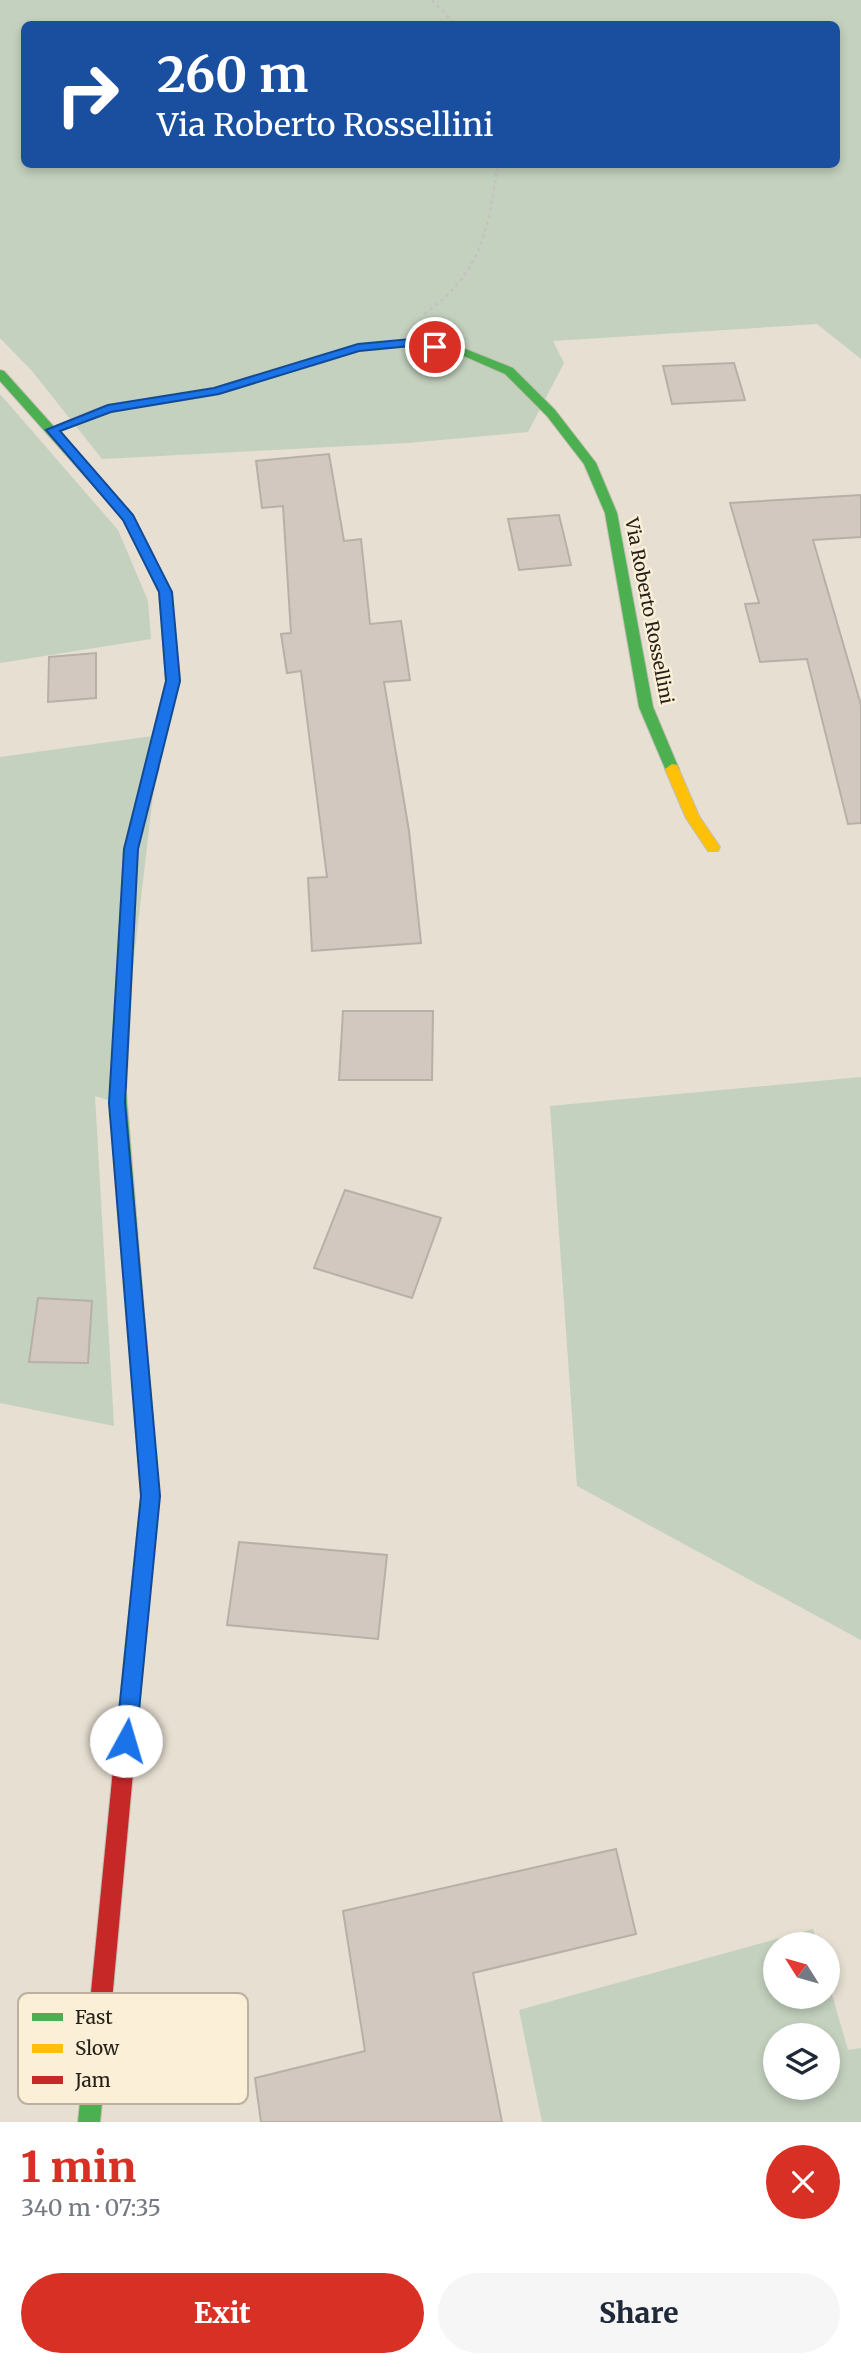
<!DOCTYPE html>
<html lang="en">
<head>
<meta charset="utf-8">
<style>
  body { margin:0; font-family:Merriweather,serif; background:#f6f6f7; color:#1f2937; height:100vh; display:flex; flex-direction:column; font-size:26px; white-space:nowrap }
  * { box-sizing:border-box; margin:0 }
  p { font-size:23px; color:#747a83 }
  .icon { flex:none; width:38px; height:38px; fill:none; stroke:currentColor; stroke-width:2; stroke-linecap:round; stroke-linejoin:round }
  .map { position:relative; height:2122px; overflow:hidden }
  .sheet { display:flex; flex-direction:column; background:#fff; flex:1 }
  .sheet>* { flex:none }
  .hud { position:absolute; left:21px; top:21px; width:819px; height:147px; border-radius:10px; box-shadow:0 4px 10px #0003; background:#1a4fa0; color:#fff; overflow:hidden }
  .needle { width:46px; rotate:307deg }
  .controls { position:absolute; left:763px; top:1932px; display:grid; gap:14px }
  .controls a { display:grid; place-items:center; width:77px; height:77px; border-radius:50%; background:#fff; box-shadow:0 4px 10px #0003; font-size:35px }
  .pin { position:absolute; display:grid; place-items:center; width:60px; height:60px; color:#fff; margin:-30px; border:4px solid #fff; border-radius:50%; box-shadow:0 2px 7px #0007 }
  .me { position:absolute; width:77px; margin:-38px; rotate:6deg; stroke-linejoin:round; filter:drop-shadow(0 0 5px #0008) }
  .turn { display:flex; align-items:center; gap:24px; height:147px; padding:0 21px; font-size:32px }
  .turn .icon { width:91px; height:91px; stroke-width:2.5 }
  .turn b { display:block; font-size:49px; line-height:60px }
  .round { display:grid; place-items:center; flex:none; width:74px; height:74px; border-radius:37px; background:#f6f6f7 }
  .overview { display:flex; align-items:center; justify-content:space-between; height:119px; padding:0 21px }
  h1 { font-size:42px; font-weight:800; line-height:52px; color:#d93025 }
  .action { display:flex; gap:14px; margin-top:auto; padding:14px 21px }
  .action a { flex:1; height:80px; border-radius:42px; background:#d93025; color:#fff; font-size:28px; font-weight:800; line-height:80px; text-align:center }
  .action a+a { background:#f6f6f7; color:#1f2937 }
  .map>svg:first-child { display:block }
  .green { fill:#c3d1be; fill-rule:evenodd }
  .building { fill:#d3c8bf; stroke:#b7b0a8; stroke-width:2 }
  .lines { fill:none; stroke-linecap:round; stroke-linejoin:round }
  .fast-casing { stroke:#c3bdb3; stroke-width:2 }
  .slow-casing { stroke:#c3bdb3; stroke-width:2 }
  .jam-casing { stroke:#c3bdb3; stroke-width:2 }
  .path { stroke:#c5c3bf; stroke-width:2.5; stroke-dasharray:3.5 3.5; stroke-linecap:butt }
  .fast { fill:#4caf50; fill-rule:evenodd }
  .slow { fill:#ffc107; fill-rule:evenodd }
  .jam { fill:#c62828; fill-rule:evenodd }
  .route { fill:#1a73e8; stroke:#114b97; stroke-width:2 }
  .labels { text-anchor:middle; stroke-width:5; stroke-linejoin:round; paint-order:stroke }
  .far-street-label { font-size:18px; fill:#252018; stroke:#fbefd7 }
  .key { fill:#fbefd7; stroke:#bbb19e; stroke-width:2 }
  .key-label { font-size:19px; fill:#252018 }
</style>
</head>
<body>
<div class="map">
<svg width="861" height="2122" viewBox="0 0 861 2122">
  <rect width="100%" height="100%" fill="#e6dfd2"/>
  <g class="green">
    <path d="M0 0H861V359L817 324 553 341 564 363 528 432 407 443 102 459 32 371 0 338ZM24 24H836V164H24Z"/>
    <path d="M0 394 118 530 148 601 151 639 0 663Z"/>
    <path d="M160 735 117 1103 95 1096 114 1426 0 1403V757Z"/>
    <path d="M861 1077V1640L577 1486 550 1106Z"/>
    <path d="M813 1929 817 1944H775V1997H828V1981L848 2050 861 2048V2122H542L519 2010ZM775 2035H828V2088H775Z"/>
  </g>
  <g class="building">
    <path d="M734 363 745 400 672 404 663 366Z"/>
    <path d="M329 454 344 541 361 539 370 624 401 621 410 680 384 682 409 831 421 943 312 951 308 878 327 877 301 671 287 673 281 634 291 633 283 506 262 508 256 461Z"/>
    <path d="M861 495V537L813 540 861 705V823L848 824 807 659 760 662 745 604 759 603 730 503Z"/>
    <path d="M559 515 571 565 519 570 508 519Z"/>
    <path d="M96 653V698L48 702 49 657Z"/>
    <path d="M343 1011H433L432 1080H339Z"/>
    <path d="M345 1190 441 1218 412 1298 314 1268Z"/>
    <path d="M38 1298 92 1301 88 1363 29 1362Z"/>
    <path d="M239 1542 387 1555 378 1639 227 1625Z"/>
    <path d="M616 1849 636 1934 473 1973 502 2122H261L255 2078 365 2051 343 1911Z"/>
  </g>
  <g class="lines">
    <g class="fast-casing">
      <g id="fast">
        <path d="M411 340 463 348 513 368 555 410 596 463 617 513 653 707 679 769 677 773H667L639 707 605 513 584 464 547 416 505 374 457 353 411 346 359 351 312 366 306 362 358 345Z"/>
        <path d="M0 370 4 371 133 515 171 591 180 681 157 771H147L145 767 166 681 159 591 124 520 0 381Z"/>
        <path d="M118 1085 124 1087 126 1092 159 1496 137 1729 134 1736 127 1739 120 1736 117 1729 141 1496 110 1092 112 1087Z"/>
        <path d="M98 2022 106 2025 109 2033 100 2122H78L87 2033 90 2025Z"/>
      </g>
    </g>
    <g class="slow-casing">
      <g id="slow">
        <path d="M312 358 316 360V364L215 395 110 412 52 434 46 430 104 406 214 388Z"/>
        <path d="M672 764 677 765 699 816 720 847 718 851H708L686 818 665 769Z"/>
      </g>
    </g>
    <g class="jam-casing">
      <g id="jam">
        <path d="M152 762 159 767 138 849 126 1092 124 1097 118 1099 112 1097 110 1092 124 849 145 767Z"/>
        <path d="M127 1719 134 1722 137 1729 109 2033 106 2041 98 2044 90 2041 87 2033 117 1729 120 1722Z"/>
      </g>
    </g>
    <g class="path">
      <path d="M432 0 455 24"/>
      <path d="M424 314C483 272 487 231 498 164"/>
    </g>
    <use href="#fast" class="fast"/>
    <use href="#slow" class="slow"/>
    <use href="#jam" class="jam"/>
  </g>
  <path class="route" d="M411 339 440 347 435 350 411 346 359 351 219 394 111 412 60 431 133 515 172 592 180 681 138 849 125 1103 160 1496 136 1741 133 1748 126 1751 119 1748 116 1741 141 1496 109 1103 124 849 166 681 159 592 123 520 46 430 108 405 214 388 358 344Z"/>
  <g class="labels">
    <g class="far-street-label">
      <text transform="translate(649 611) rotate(79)" y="6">Via Roberto Rossellini</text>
    </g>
  </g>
  <rect x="18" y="1993" width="230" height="111" rx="10" class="key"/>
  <rect x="32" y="2013" width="31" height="8" fill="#4caf50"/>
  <rect x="32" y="2044" width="31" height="9" fill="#ffc107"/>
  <rect x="32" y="2076" width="31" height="8" fill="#c62828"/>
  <g class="key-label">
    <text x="75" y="2024">Fast</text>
    <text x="75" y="2055">Slow</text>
    <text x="75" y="2087">Jam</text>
  </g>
</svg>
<div class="controls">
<a><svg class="needle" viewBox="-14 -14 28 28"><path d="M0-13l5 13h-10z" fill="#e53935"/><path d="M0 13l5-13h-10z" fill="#747a83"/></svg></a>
<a><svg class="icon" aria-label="layers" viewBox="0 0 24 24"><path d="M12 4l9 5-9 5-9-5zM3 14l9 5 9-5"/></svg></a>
</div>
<div class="pin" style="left:435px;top:347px;background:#d93025"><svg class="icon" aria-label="arrive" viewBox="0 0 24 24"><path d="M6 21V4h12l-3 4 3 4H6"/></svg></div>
<svg class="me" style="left:126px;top:1741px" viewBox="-20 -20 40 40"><circle r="19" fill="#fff"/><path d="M0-13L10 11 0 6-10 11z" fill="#1a73e8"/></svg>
<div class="hud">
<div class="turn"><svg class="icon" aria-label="right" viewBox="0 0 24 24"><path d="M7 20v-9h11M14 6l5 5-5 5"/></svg><div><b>260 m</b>Via Roberto Rossellini</div></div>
</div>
</div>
<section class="sheet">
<div class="overview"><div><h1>1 min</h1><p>340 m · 07:35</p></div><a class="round" style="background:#d93025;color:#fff"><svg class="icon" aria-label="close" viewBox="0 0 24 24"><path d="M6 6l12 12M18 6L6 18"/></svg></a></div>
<div class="action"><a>Exit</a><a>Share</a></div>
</section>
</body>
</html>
